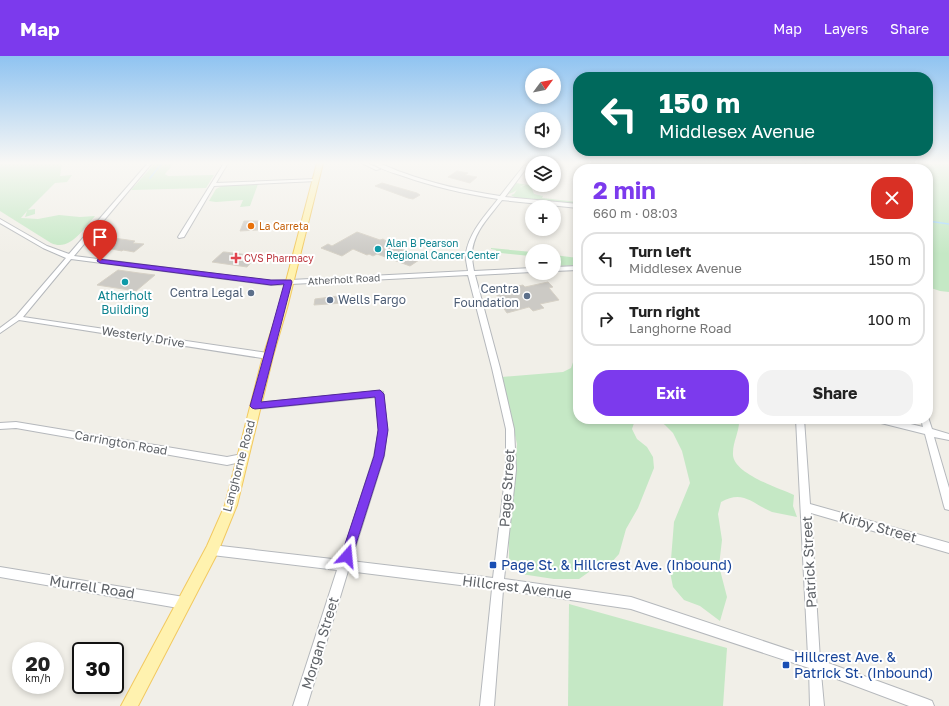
<!DOCTYPE html>
<html lang="en">
<head>
<meta charset="utf-8">
<style>
  body { margin:0; font-family:"Golos Text",sans-serif; background:#f2f2f2; color:#222; height:100vh; display:flex; flex-direction:column; font-size:15px; white-space:nowrap }
  * { box-sizing:border-box; margin:0 }
  p { font-size:13px; color:#767676 }
  .icon { flex:none; width:22px; height:22px; fill:none; stroke:currentColor; stroke-width:2; stroke-linecap:round; stroke-linejoin:round }
  .map { position:relative; flex:1; overflow:hidden }
  .sheet { position:absolute; left:573px; top:108px; width:360px; height:260px; display:flex; flex-direction:column; background:#fff; border-radius:16px; box-shadow:0 2px 6px #0003 }
  .sheet>* { flex:none }
  .banner { position:absolute; left:573px; top:16px; width:360px; height:84px; border-radius:16px; box-shadow:0 2px 6px #0003; background:#00695c; color:#fff; overflow:hidden }
  .needle { width:26px; rotate:58deg }
  .fabs { position:absolute; left:525px; top:12px; display:grid; gap:8px }
  .fabs a { display:grid; place-items:center; width:36px; height:36px; border-radius:50%; background:#fff; box-shadow:0 2px 6px #0003; font-size:20px }
  .speed { position:absolute; left:12px; top:586px; display:flex; gap:8px; font-size:20px; font-weight:700; text-align:center }
  .speed>* { display:grid; place-content:center; width:52px; height:52px; border-radius:50%; background:#fff; box-shadow:0 2px 6px #0003; line-height:1 }
  .speed small { font-size:10px; font-weight:400 }
  .speed .limit { border:2px solid #111; border-radius:6px; background:#fff; color:#111 }
  .pin { position:absolute; display:grid; place-items:center; width:34px; height:34px; color:#fff; margin:-41px -17px; border-radius:50% 50% 50% 0; rotate:-45deg; box-shadow:0 0 4px #0007 }
  .pin .icon { rotate:45deg }
  .me { position:absolute; width:44px; margin:-22px; rotate:18deg; stroke-linejoin:round; filter:drop-shadow(0 0 3px #0008) }
  .turn { display:flex; align-items:center; gap:14px; height:84px; padding:0 20px; font-size:18px }
  .turn .icon { width:52px; height:52px; stroke-width:2.5 }
  .turn b { display:block; font-size:28px; line-height:34px }
  .round { display:grid; place-items:center; flex:none; width:42px; height:42px; border-radius:16px; background:#f2f2f2 }
  .head { display:flex; align-items:center; justify-content:space-between; height:68px; padding:0 20px }
  h1 { font-size:24px; font-weight:700; line-height:30px; color:#7c3aed }
  .button { display:flex; gap:8px; margin-top:auto; padding:8px 20px }
  .button a { flex:1; height:46px; border-radius:16px; background:#7c3aed; color:#fff; font-size:16px; font-weight:700; line-height:46px; text-align:center }
  .button a+a { background:#f2f2f2; color:#222 }
  ul { padding:0; list-style:none }
  li { display:flex; align-items:center; gap:12px; height:54px; margin:0 8px 6px; padding:0 12px; border:2px solid #e0e0e0; border-radius:16px }
  li div { flex:1 }
  li b { display:block; font-size:15px }
  li em { font-style:normal }
  header { display:flex; align-items:center; gap:24px; box-sizing:border-box; height:56px; padding:0 20px; background:#7c3aed; color:#fff }
  header strong { font-size:19px }
  nav { display:flex; gap:22px; margin-inline-start:auto; font-size:14px }
  .map>svg:first-child { display:block }
  .green { fill:#c5e8c5 }
  .lines { fill:none; stroke-linecap:round; stroke-linejoin:round }
  .stream { stroke:#aadaff; stroke-width:1.5 }
  .building { fill:#cccac5; stroke:#d6d1c6 }
  .minor-casing { stroke:#b5b8bc; stroke-width:2 }
  .major-casing { stroke:#f2c960; stroke-width:2 }
  .minor { fill:#fff; fill-rule:evenodd }
  .major { fill:#fff2af; fill-rule:evenodd }
  .route { fill:#7c3aed; stroke:#51269a }
  .food-dot { fill:#e8710a; stroke:#fff; stroke-width:1.5 }
  .culture-dot { fill:#0f9aa8; stroke:#fff; stroke-width:1.5 }
  .health-dot { fill:#e0444e; stroke:#fff; stroke-width:1.5 }
  .service-dot { fill:#5c6f8a; stroke:#fff; stroke-width:1.5 }
  .transit-dot { fill:#1a4fb4; stroke:#fff; stroke-width:1.5 }
  .labels { text-anchor:middle; stroke-width:4; stroke-linejoin:round; paint-order:stroke }
  .far-food-label { font-size:10px; fill:#c56008; stroke:#fff; text-anchor:start }
  .far-culture-label { font-size:10px; fill:#0d838f; stroke:#fff; text-anchor:start }
  .far-health-label { font-size:10px; fill:#be3a42; stroke:#fff; text-anchor:start }
  .far-street-label { font-size:10px; fill:#5f6368; stroke:#fff }
  .service-label { font-size:12px; fill:#4e5e75; stroke:#fff; text-anchor:end }
  .culture-label { font-size:12px; fill:#0d838f; stroke:#fff }
  .street-label { font-size:12px; fill:#5f6368; stroke:#fff }
  .near-street-label { font-size:14px; fill:#5f6368; stroke:#fff }
  .near-transit-label { font-size:14px; fill:#164399; stroke:#fff; text-anchor:start }
</style>
</head>
<body>
<header>
<strong>Map</strong>
<nav><a>Map</a><a>Layers</a><a>Share</a></nav>
</header>
<div class="map">
<svg width="949" height="650" viewBox="0 0 949 650">
  <rect width="100%" height="100%" fill="#f1efe8"/>
  <g class="green">
    <path d="M0 107H62L60 120 72 119 67 126 55 127 28 154 35 153V158L25 161 27 155 21 162 38 163 59 159 80 161 95 160C83 173 70 196 51 187L0 155Z"/>
    <path d="M155 107H174L165 118 168 120 214 119 206 132 131 134Z"/>
    <path d="M856 107H949V236L940 235 928 231V113H859Z"/>
    <path d="M516 127 534 130 531 131 534 138 543 140 542 142 578 146V148L516 142 511 139 514 138 518 132 528 128C519 129 516 137 508 138Z"/>
    <path d="M258 128 250 150 240 151 243 144 216 146 209 145 216 133 222 130Z"/>
    <path d="M491 192 532 196V208L529 205 530 200 501 197 499 198 496 197V194L491 193Z"/>
    <path d="M554 199 578 202V209L554 210Z"/>
    <path d="M578 260V363H637L635 364 632 373 637 383 647 391 653 401 654 412 638 452 626 473 619 498 610 508 596 511 579 523H554L521 518 509 506V481L517 388 502 321 563 316 571 312 578 292Z"/>
    <path d="M657 363H739C740 375 733 385 733 397 731 417 779 432 794 439L793 450 797 461C789 459 780 458 772 456 753 448 743 433 721 446L718 458 722 484 719 510 727 541 720 565 700 550 684 544 673 531 670 516 674 466 690 427 682 395 673 377 665 369Z"/>
    <path d="M569 548 727 592 723 650H568Z"/>
  </g>
  <g class="lines">
    <g class="stream">
      <path d="M150 122 162 107"/>
      <path d="M928 165 949 168"/>
    </g>
  </g>
  <g class="building">
    <path d="M457 115 468 117 465 119 477 121 470 127 448 121Z"/>
    <path d="M382 127 417 137 420 139 413 143 408 142 375 130Z"/>
    <path d="M244 165H261L258 174 240 175Z"/>
    <path d="M357 176 380 184 383 183 386 185 388 183 403 188 396 192 425 200 410 210 377 198 373 200 369 198 367 199 353 193 342 200 321 192 328 188 332 190Z"/>
    <path d="M114 182 135 185 133 187 144 188 134 196 123 194 122 195 101 191Z"/>
    <path d="M223 196H225L257 200 247 211 212 206Z"/>
    <path d="M118 214 139 217 155 219 136 235 97 229Z"/>
    <path d="M548 226 553 231 549 232 559 244 540 248 544 252 533 255 529 251 507 257 497 243 499 242 496 238 515 233 513 231 523 229 525 231Z"/>
    <path d="M346 239 345 245 343 247 314 249 315 243Z"/>
  </g>
  <g class="lines">
    <g class="minor-casing">
      <g id="minor">
        <path d="M148 107H152L74 200 271 225 468 215C467 209 465 202 466 197 470 175 485 160 498 143 466 138 434 131 403 120 393 117 380 113 372 107 381 106 392 113 401 116 433 128 466 135 500 140L526 107H530L505 141 578 148V152L502 144C490 160 472 177 472 199 472 204 473 210 474 215L532 212V216L475 219 500 312 514 373 516 414 504 523 631 541 808 600 796 363H804L810 448 949 487V497L811 457 820 604 927 643 932 645 934 650H909L821 617 824 650H810L809 612 631 553 503 534 494 650H480L492 533 348 515 307 650H293L337 514 212 499 208 497 207 494 208 491 212 489 341 504 374 400 379 374 376 341 255 353 252 352 251 350 252 348 255 347 380 335 383 336 387 374 384 400 351 505 493 522 506 414V373L492 312 468 219 271 229 71 203 23 261 268 297 272 300 268 303 19 264 0 277V272L16 260 66 202 43 192 0 167V163L47 190 69 198Z"/>
        <path d="M224 107H228L216 127 316 123 318 124 316 125 214 130 184 181 179 182 178 181Z"/>
        <path d="M362 107H367L380 113 376 114Z"/>
        <rect x="801" y="107" width="4" height="6"/>
        <path d="M578 210V214L554 215V211Z"/>
        <path d="M928 361 932 373 949 378V384L934 381 949 432V454L945 453 944 450 925 378 877 366 874 365 873 363H890L923 371 921 363H928Z"/>
        <path d="M16 366 227 401 242 398 245 399 247 402 245 405 227 409 16 372 0 373V367Z"/>
        <path d="M0 511 184 541 188 543 190 547 188 551 184 553 0 521Z"/>
      </g>
    </g>
    <g class="major-casing">
      <path id="major" d="M317 107H323L287 252 273 300 237 449 217 498 138 650H121L207 490 225 449 263 300 279 252Z"/>
    </g>
    <use href="#minor" class="minor"/>
    <use href="#major" class="major"/>
  </g>
  <linearGradient id="sky" x2="0" y2="1"><stop stop-color="#8fc3f1"/><stop offset="0.54" stop-color="#f9f8f5"/><stop offset="1" stop-color="#f9f8f5" stop-opacity="0"/></linearGradient>
  <rect width="949" height="198" fill="url(#sky)"/>
  <path class="route" d="M98 203 271 224H291L292 226 261 346 380 334 384 338 388 374 384 400 351 504 347 506 343 504 341 500 374 400 378 374 375 341 255 353 252 352 250 350 284 228 271 229 100 207 97 205Z"/>
  <circle class="food-dot" cx="251" cy="170" r="4"/>
  <g class="culture-dot">
    <circle cx="378" cy="193" r="4"/>
    <circle cx="125" cy="226" r="4"/>
  </g>
  <path class="health-dot" d="M234 196h4v4h4v4h-4v4h-4v-4h-4v-4h4z"/>
  <g class="service-dot">
    <circle cx="251" cy="237" r="4"/>
    <circle cx="527" cy="240" r="4"/>
    <circle cx="330" cy="244" r="4"/>
  </g>
  <g class="transit-dot">
    <rect x="489" y="505" width="8" height="8" rx="2"/>
    <rect x="782" y="605" width="8" height="8" rx="2"/>
  </g>
  <g class="labels">
    <g class="far-food-label">
      <text x="259" y="174">La Carreta</text>
    </g>
    <g class="far-culture-label">
      <text x="386" y="191">Alan B Pearson<tspan x="386" dy="12">Regional Cancer Center</tspan></text>
    </g>
    <g class="far-health-label">
      <text x="244" y="206">CVS Pharmacy</text>
    </g>
    <g class="far-street-label">
      <text transform="translate(344 223) rotate(-3)" y="4">Atherholt Road</text>
    </g>
    <g class="service-label">
      <text x="519" y="237">Centra<tspan x="519" dy="14">Foundation</tspan></text>
      <text x="243" y="241">Centra Legal</text>
      <text x="338" y="248" text-anchor="start">Wells Fargo</text>
    </g>
    <g class="culture-label">
      <text x="125" y="244">Atherholt<tspan x="125" dy="14">Building</tspan></text>
    </g>
    <g class="street-label">
      <text transform="translate(143 281) rotate(9)" y="4">Westerly Drive</text>
      <text transform="translate(121 387) rotate(10)" y="4">Carrington Road</text>
      <text transform="translate(239 410) rotate(-75)" y="4">Langhorne Road</text>
    </g>
    <g class="near-street-label">
      <text transform="translate(507 432) rotate(-86)" y="5">Page Street</text>
      <text transform="translate(878 471) rotate(16)" y="5">Kirby Street</text>
      <text transform="translate(809 506) rotate(-93)" y="5">Patrick Street</text>
      <text transform="translate(92 531) rotate(9)" y="5">Murrell Road</text>
      <text transform="translate(517 531) rotate(7)" y="5">Hillcrest Avenue</text>
      <text transform="translate(320 587) rotate(-73)" y="5">Morgan Street</text>
    </g>
    <g class="near-transit-label">
      <text x="501" y="514">Page St. &amp; Hillcrest Ave. (Inbound)</text>
      <text x="794" y="606">Hillcrest Ave. &amp;<tspan x="794" dy="16">Patrick St. (Inbound)</tspan></text>
    </g>
  </g>
</svg>
<div class="fabs">
<a><svg class="needle" viewBox="-14 -14 28 28"><path d="M0-13l5 13h-10z" fill="#e53935"/><path d="M0 13l5-13h-10z" fill="#767676"/></svg></a>
<a><svg class="icon" aria-label="sound" viewBox="0 0 24 24"><path d="M4 9h4l5-4v14l-5-4H4zM17 9q2 3 0 6"/></svg></a>
<a><svg class="icon" aria-label="layers" viewBox="0 0 24 24"><path d="M12 4l9 5-9 5-9-5zM3 14l9 5 9-5"/></svg></a>
<a>+</a>
<a>−</a>
</div>
<div class="speed"><div>20<small>km/h</small></div><div class="limit">30</div></div>
<div class="pin" style="left:100px;top:205px;background:#d93025"><svg class="icon" aria-label="arrive" viewBox="0 0 24 24"><path d="M6 21V4h12l-3 4 3 4H6"/></svg></div>
<svg class="me" style="left:347px;top:500px" viewBox="-20 -20 40 40"><path d="M0-17L14 15 0 8-14 15z" fill="#7c3aed" stroke="#fff" stroke-width="4"/></svg>
<div class="banner">
<div class="turn"><svg class="icon" aria-label="left" viewBox="0 0 24 24"><path d="M17 20v-9H6M10 6l-5 5 5 5"/></svg><div><b>150 m</b>Middlesex Avenue</div></div>
</div>
<section class="sheet">
<div class="head"><div><h1>2 min</h1><p>660 m · 08:03</p></div><a class="round" style="background:#d93025;color:#fff"><svg class="icon" aria-label="close" viewBox="0 0 24 24"><path d="M6 6l12 12M18 6L6 18"/></svg></a></div>
<ul>
<li><svg class="icon" aria-label="left" viewBox="0 0 24 24"><path d="M17 20v-9H6M10 6l-5 5 5 5"/></svg><div><b>Turn left</b><p>Middlesex Avenue</p></div><em>150 m</em></li>
<li><svg class="icon" aria-label="right" viewBox="0 0 24 24"><path d="M7 20v-9h11M14 6l5 5-5 5"/></svg><div><b>Turn right</b><p>Langhorne Road</p></div><em>100 m</em></li>
</ul>
<div class="button"><a>Exit</a><a>Share</a></div>
</section>
</div>
</body>
</html>
